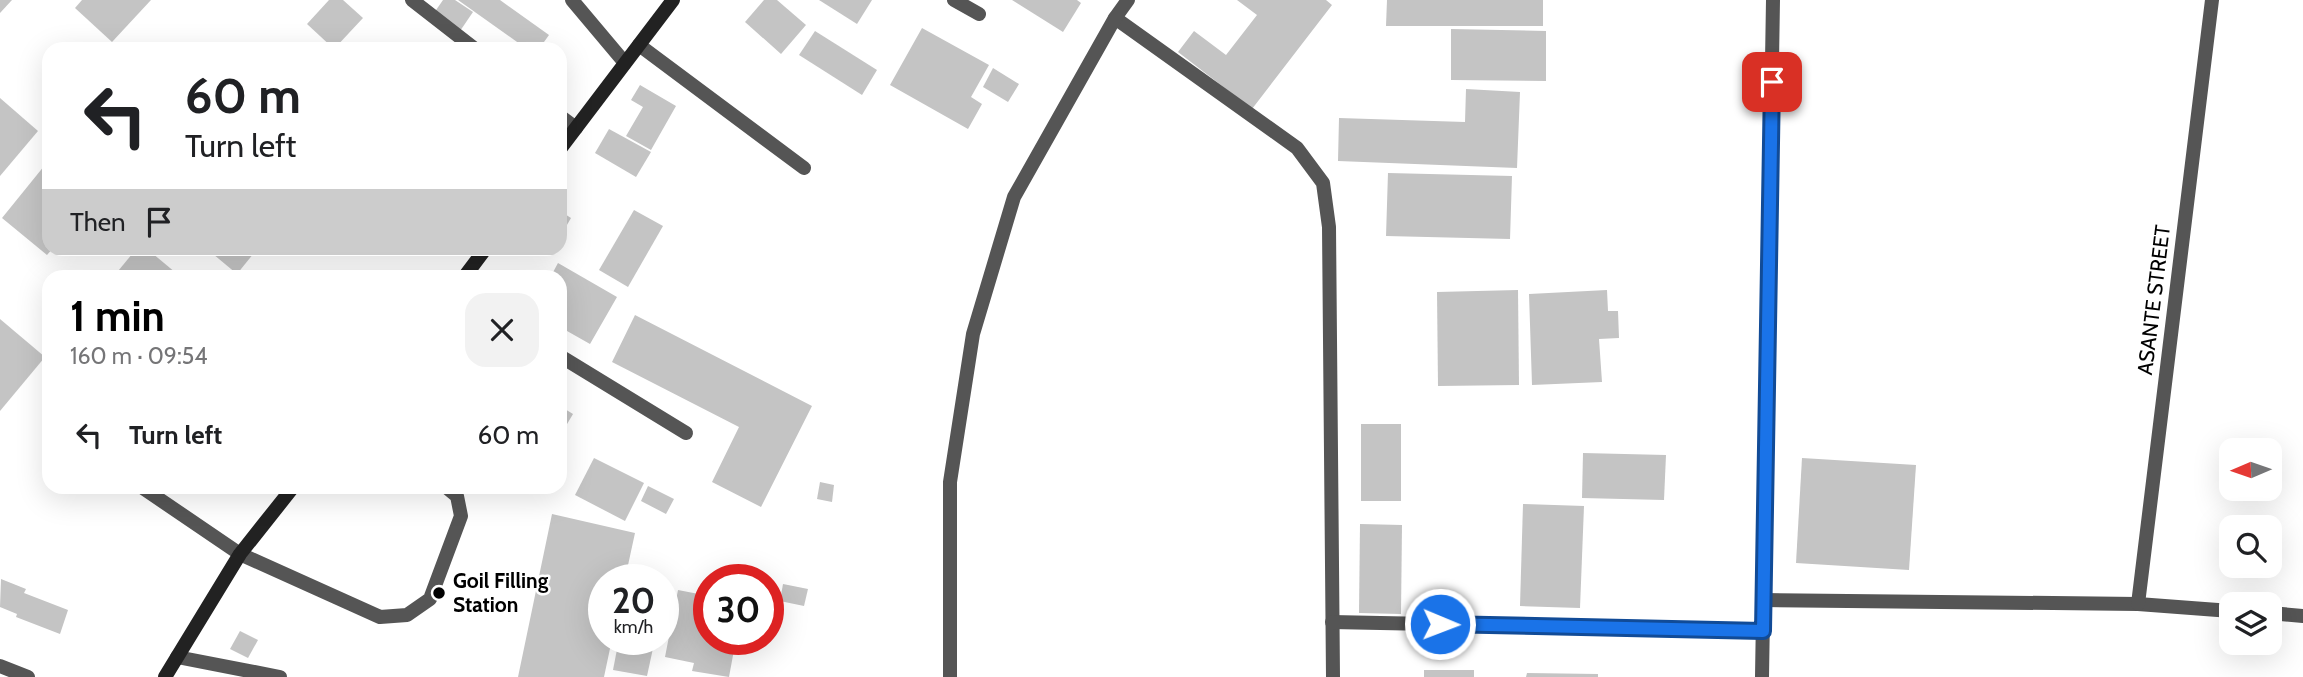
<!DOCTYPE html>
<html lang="en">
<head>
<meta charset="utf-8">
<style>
  body { margin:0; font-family:Cabin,sans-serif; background:#f2f2f2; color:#202124; height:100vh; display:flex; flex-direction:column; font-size:26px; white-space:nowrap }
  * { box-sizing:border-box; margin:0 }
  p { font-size:23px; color:#757577 }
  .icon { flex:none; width:38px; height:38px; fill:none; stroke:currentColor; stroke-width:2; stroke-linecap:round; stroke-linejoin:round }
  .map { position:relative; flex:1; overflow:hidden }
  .drawer { position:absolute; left:42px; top:270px; width:525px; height:224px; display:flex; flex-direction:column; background:#fff; border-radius:21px; box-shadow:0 7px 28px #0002 }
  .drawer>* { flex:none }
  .guide { position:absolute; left:42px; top:42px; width:525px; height:214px; border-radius:21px; box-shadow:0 7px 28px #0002; background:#fff; color:#202124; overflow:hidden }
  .needle { width:46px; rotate:268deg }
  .controls { position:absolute; left:2219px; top:438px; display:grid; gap:14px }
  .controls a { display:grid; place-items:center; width:63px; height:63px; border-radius:14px; background:#fff; box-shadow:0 7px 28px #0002; font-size:35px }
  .speed { position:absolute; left:588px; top:564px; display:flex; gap:14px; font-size:35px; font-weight:700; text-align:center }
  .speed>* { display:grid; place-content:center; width:91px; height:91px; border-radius:50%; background:#fff; box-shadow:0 7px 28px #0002; line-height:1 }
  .speed small { font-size:18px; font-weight:400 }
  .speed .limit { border:10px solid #d22; background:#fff; color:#111 }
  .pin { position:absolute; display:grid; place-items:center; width:60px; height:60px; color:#fff; margin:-30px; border-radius:14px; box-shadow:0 4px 10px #0006 }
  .me { position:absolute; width:77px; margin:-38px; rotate:91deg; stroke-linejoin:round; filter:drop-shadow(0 0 5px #0008) }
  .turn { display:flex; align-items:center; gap:24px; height:147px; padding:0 28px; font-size:32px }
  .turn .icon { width:91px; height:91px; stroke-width:2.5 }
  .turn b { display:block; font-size:49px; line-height:60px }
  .then { display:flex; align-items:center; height:66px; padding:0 28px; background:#0003; gap:14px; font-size:26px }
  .round { display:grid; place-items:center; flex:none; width:74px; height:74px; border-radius:21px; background:#f2f2f2 }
  .headline { display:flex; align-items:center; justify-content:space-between; height:119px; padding:0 28px }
  h1 { font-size:42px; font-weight:700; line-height:52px; color:#000 }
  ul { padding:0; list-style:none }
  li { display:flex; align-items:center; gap:21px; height:91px; padding:0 28px }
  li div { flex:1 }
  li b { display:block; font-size:26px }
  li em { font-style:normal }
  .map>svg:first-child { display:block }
  .building { fill:#c4c4c4 }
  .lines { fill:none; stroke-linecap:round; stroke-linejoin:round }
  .service { stroke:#555; stroke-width:14 }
  .minor { stroke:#555; stroke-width:14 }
  .secondary { stroke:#222; stroke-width:14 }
  .route-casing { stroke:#114b97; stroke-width:18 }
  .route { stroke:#1a73e8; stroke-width:12 }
  .poi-dot { fill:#000; stroke:#fff; stroke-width:2.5 }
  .labels { text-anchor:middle; stroke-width:5; stroke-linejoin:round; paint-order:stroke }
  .street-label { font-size:21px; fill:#000; stroke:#fff }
  .poi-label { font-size:21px; font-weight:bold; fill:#000; stroke:#fff; text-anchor:start }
</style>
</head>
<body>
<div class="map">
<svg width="2303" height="677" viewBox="0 0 2303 677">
  <rect width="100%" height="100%" fill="#fff"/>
  <g class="building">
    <path d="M0 0H12L0 13Z"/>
    <path d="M82 0H151L112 42 75 8Z"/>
    <path d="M329 0H343L363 18 334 49 307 24Z"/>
    <path d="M443 0H455L473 12 460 31 434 13Z"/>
    <path d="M458 0H500L549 35 539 49H527Z"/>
    <path d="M764 0H777L806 25 781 54 745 22Z"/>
    <path d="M819 0H872L857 24Z"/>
    <path d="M1012 0H1077L1081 3 1063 32Z"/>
    <path d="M1237 0H1326L1332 5 1252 109 1178 52 1194 31 1226 55 1257 15Z"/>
    <path d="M1387 0H1543V26H1386Z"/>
    <path d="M922 28 989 65 971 97 982 104 968 129 890 85Z"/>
    <path d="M1451 29 1546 31V81L1451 80Z"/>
    <path d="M815 31 877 70 862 95 799 55Z"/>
    <path d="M993 68 1019 84 1008 102 983 87Z"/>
    <path d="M640 85 676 106 651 150 626 136 643 107 631 100Z"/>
    <path d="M1466 89 1520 92 1517 168 1338 161 1339 118 1465 122Z"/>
    <path d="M0 98 38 131 0 176Z"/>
    <path d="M609 129 651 152 636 177 595 153Z"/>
    <path d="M49 160V248H53L47 255 2 218Z"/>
    <path d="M1388 173 1512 176 1510 239 1386 236Z"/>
    <path d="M634 210 663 226 628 287 599 270Z"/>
    <path d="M560 211 571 218 560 237Z"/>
    <path d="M137 248H146L176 273 173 276H114Z"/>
    <path d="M218 248H258L237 274 213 254Z"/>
    <path d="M558 263 617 297 590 344 560 327V276H551Z"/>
    <path d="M1518 290 1519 385 1438 386 1437 292Z"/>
    <path d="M1607 290 1608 311H1618L1619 338 1599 339 1602 382 1532 385 1529 294Z"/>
    <path d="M635 315 812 406 761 507 712 482 739 427 612 362Z"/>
    <path d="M0 319 45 357 0 411Z"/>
    <path d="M560 406 573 414 560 436Z"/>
    <rect x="1361" y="424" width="40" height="77"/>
    <path d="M1583 453 1666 455 1664 500 1582 498Z"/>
    <path d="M594 458 644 483 625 521 575 495Z"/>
    <path d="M1802 458 1916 465 1909 570 1796 563Z"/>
    <path d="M820 482 834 485 832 502 817 499Z"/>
    <path d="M648 486 674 499 666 514 641 501Z"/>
    <path d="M1523 504 1584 506 1580 608 1520 606Z"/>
    <path d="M552 514 635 533 625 579H604V639H612L604 677H518Z"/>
    <path d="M1360 524 1402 525 1401 614 1359 613Z"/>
    <path d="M1 579 26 589 24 593 68 610 60 634 16 617 17 614 0 607Z"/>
    <path d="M783 584 808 589 804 606 780 601Z"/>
    <path d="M678 590 709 596V639H736L729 677 692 671 694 663 665 657Z"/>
    <path d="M240 631 258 640 248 658 230 649Z"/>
    <path d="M619 639H655L647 676 613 670Z"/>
    <rect x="1424" y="670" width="50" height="7"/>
    <path d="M1527 673 1598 674V677H1526Z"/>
  </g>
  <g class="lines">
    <g class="service">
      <path d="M412 0 475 49"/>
      <path d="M572 0 625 63"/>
      <path d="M954 0 979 14"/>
      <path d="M639 45 804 168"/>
      <path d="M560 116 576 128"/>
      <path d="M560 356 686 433"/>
      <path d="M140 486 240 554 380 617 407 615 430 599 461 516 457 496 445 486"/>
      <path d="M177 657 280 677"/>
      <path d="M0 666 28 677"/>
    </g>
    <g class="minor">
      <path d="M1115 18 1297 148 1323 183 1329 227 1333 677"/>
      <path d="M1764 600 2138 604 2231 611"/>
      <path d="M2138 604 2212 0"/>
      <path d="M2270 613 2303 616"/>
      <path d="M1332 622 1763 631"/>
      <path d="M950 677V482L973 334 1014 197 1115 18 1128 0"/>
      <path d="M1762 677 1773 0"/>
    </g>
    <g class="secondary">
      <path d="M560 149 673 0"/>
      <path d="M465 276 486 248"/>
      <path d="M165 677 240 554 294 486"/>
    </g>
  </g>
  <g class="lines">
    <g class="route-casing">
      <path id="route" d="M1440 624 1763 631 1772 82"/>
    </g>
    <use href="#route" class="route"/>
  </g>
  <circle class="poi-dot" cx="439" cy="593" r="7"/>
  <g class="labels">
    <g class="street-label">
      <text transform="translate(2154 300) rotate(-83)" y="7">ASANTE STREET</text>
    </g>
    <g class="poi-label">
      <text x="453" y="588">Goil Filling<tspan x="453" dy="24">Station</tspan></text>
    </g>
  </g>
</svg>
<div class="controls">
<a><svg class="needle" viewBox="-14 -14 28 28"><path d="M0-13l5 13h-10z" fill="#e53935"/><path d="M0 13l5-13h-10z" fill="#757577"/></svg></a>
<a><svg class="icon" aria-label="search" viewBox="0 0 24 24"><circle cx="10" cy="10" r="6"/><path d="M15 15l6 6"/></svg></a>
<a><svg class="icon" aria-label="layers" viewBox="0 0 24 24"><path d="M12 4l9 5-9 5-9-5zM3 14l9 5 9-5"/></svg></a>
</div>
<div class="speed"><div>20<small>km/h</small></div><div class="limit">30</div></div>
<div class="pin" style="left:1772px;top:82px;background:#d93025"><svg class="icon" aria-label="arrive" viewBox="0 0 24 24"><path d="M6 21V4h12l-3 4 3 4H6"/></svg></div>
<svg class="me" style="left:1440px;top:624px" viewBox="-20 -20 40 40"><circle r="17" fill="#1a73e8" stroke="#fff" stroke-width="3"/><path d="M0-11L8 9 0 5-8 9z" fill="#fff"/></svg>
<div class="guide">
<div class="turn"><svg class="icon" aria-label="left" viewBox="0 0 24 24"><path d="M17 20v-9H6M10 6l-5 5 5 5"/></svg><div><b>60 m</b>Turn left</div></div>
<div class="then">Then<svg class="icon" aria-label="arrive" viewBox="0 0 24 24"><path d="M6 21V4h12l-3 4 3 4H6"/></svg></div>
</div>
<section class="drawer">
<div class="headline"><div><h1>1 min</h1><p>160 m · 09:54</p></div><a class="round"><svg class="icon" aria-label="close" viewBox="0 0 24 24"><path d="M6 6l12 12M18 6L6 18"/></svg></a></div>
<ul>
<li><svg class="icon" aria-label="left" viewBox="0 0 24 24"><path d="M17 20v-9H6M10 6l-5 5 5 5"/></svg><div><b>Turn left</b></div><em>60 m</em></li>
</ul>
</section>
</div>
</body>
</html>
